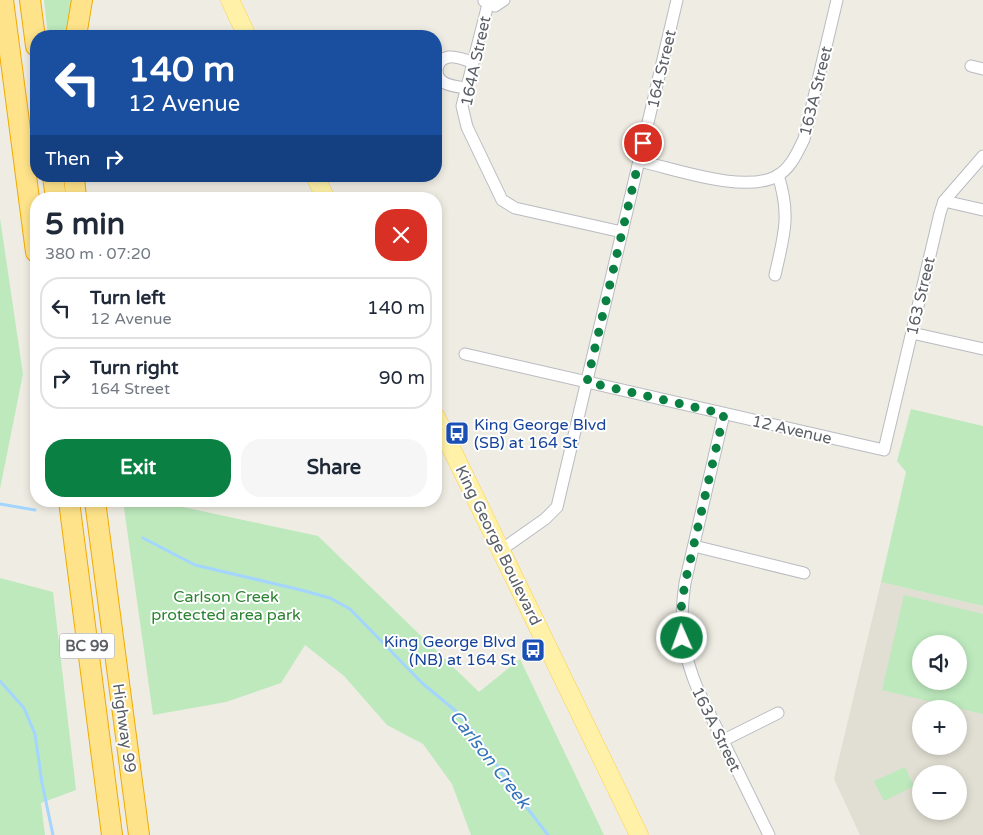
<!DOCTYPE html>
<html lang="en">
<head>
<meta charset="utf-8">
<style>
  body { margin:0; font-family:"Varela Round",sans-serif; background:#f6f6f7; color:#1f2937; height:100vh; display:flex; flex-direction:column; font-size:19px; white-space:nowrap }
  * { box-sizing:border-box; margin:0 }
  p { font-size:16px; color:#747a83 }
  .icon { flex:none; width:28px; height:28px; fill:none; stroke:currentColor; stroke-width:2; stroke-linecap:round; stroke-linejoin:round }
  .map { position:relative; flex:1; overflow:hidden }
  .sheet { position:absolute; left:30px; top:192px; width:412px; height:315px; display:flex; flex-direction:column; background:#fff; border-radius:20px; box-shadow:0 2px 8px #0003 }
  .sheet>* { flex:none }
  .hud { position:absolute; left:30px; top:30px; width:412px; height:152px; border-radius:20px; box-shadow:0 2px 8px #0003; background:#1a4fa0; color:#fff; overflow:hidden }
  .fabs { position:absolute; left:912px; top:635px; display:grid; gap:10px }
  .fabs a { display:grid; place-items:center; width:55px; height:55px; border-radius:50%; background:#fff; box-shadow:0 2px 8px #0003; font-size:25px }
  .pin { position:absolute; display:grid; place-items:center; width:42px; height:42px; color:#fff; margin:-21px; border:2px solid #fff; border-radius:50%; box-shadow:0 1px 5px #0007 }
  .me { position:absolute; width:55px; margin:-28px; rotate:358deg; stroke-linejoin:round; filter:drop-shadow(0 0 4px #0008) }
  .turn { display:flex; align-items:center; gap:18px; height:105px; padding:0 15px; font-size:22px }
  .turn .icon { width:65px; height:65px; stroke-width:2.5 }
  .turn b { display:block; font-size:35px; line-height:42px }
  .then { display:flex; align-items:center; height:48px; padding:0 15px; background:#0003; gap:10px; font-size:19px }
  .round { display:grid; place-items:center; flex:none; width:52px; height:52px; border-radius:20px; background:#f6f6f7 }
  .summary { display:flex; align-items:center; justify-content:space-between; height:85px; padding:0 15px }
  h1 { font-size:30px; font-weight:800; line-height:38px }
  .primary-button { display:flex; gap:10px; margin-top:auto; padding:10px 15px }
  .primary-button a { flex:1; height:58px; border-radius:20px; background:#0b8043; color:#fff; font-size:20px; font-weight:800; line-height:58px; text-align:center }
  .primary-button a+a { background:#f6f6f7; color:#1f2937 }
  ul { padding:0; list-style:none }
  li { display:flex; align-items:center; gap:15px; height:62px; margin:0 10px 8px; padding:0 5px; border:2px solid #e0e1e3; border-radius:20px }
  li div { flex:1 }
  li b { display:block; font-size:19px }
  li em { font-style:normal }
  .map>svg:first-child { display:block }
  .education { fill:#e1dfd3; fill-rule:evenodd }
  .green { fill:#bde9bd; fill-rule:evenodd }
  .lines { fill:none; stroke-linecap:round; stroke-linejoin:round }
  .stream { stroke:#a3d5ff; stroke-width:3 }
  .street-casing { stroke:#b8bbc0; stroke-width:13 }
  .primary-casing { stroke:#fecf4d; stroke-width:19 }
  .highway-casing { stroke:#f2aa00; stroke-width:22 }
  .street { stroke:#fff; stroke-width:11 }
  .primary { stroke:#fff2a8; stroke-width:18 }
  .highway { stroke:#ffe38a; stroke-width:20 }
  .route { stroke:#0b8043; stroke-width:9; stroke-dasharray:0 16.2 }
  .labels { text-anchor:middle; stroke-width:4; stroke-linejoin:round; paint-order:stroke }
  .shield { fill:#fff; stroke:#8c8f93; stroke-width:1 }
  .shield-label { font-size:15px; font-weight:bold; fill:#5b5f65 }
  .street-label { font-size:16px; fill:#5b5f65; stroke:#fff }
  .transit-label { font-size:16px; fill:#164399; stroke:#fff; text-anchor:start }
  .park-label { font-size:16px; fill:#2c8331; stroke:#fff }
  .water-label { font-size:18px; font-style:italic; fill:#3675bb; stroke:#fff }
</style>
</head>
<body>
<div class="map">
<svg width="983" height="835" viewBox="0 0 983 835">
  <rect width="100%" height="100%" fill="#efede3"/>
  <path class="education" d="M881 582 983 606V835H860L834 779ZM921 644H959V681H921ZM921 709H959V746H921ZM921 774H959V811H921Z"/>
  <g class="green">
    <path d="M44 0H73L68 36H48Z"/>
    <path d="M0 218 23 374 0 489Z"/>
    <path d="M911 409 983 426V606L881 582 906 472 897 461Z"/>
    <path d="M123 501H155L318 536 479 692 520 659 604 835H471L452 784 423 744 387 725 344 676 305 645 281 683 226 702 153 715Z"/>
    <path d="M0 578 53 592 76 790 41 803 45 835H0Z"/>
    <path d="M904 595 983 614V714L882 690ZM921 644H959V681H921Z"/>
    <path d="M905 767 914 786 884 801 874 781Z"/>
  </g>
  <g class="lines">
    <g class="stream">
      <path d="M0 504 35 510"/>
      <path d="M143 538 195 565 301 590 330 598 350 609 422 683 457 712 481 741 511 787 548 835"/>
      <path d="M0 681 24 708 35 734 42 783 53 835"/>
    </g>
    <g class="street-casing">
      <g id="street">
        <path d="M484 1 495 6 504 0"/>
        <path d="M488 4 462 106 467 127 502 200 515 208 622 232"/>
        <path d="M971 66 983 69"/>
        <path d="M466 88C459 87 449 86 443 82 433 75 436 59 449 57 456 56 465 60 472 62"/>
        <path d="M639 161C676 169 744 194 777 176 791 168 797 153 804 139L837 0"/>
        <path d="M944 201 983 210"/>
        <path d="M775 275C784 235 791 216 778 175"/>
        <path d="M912 333 983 349"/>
        <path d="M465 354 884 450 940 213 944 201 983 156"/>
        <path d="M724 414 685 583C679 624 682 652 698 690L769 835"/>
        <path d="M694 546 804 573"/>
        <path d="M501 550 545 519 557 507 677 0"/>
        <path d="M722 741 778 713"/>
      </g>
    </g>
    <g class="primary-casing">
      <g id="primary">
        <path d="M230 0 247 36"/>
        <path d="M315 176 326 199"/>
        <path d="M436 417 639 835"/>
      </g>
    </g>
    <g class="highway-casing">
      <g id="highway">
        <path d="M3 0 36 252"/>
        <path d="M30 0 36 46"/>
        <path d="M76 36 82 0"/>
        <path d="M53 176 56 199"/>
        <path d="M74 176 76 199"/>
        <path d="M69 501 112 835"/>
        <path d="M95 501 139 835"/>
      </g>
    </g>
    <use href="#street" class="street"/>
    <use href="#primary" class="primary"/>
    <use href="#highway" class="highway"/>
  </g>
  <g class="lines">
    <path class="route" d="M643 143 587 382 724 414 685 583 681 609 682 638"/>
  </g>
  <defs>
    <g id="bus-square" transform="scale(1.25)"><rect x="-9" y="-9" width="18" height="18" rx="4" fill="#1a4fb4" stroke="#fff"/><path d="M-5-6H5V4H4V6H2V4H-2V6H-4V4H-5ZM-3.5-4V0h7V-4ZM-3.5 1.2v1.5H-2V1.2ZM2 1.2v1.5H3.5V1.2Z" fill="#fff"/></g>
  </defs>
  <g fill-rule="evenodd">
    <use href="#bus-square" x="457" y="433"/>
    <use href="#bus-square" x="533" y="650"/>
  </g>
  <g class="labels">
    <rect class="shield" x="59.5" y="633.5" width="55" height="25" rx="4"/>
    <g class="shield-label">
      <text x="87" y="651">BC 99</text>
    </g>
    <g class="street-label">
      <text transform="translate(475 61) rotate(-78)" y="6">164A Street</text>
      <text transform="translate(661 69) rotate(-77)" y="6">164 Street</text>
      <text transform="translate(815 91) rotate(-76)" y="6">163A Street</text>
      <text transform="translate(920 296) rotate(-77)" y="6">163 Street</text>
      <text transform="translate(792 429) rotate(13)" y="6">12 Avenue</text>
      <text transform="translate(499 545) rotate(64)" y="6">King George Boulevard</text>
      <text transform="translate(125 728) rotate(82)" y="6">Highway 99</text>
      <text transform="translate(717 729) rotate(64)" y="6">163A Street</text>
    </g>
    <g class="transit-label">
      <text x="474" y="430">King George Blvd<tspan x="474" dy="18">(SB) at 164 St</tspan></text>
      <text x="516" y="647" text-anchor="end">King George Blvd<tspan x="516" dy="18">(NB) at 164 St</tspan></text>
    </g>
    <g class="park-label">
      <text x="226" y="602">Carlson Creek<tspan x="226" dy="18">protected area park</tspan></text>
    </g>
    <g class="water-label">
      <text transform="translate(490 759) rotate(52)" y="6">Carlson Creek</text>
    </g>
  </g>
</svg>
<div class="fabs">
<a><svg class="icon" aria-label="sound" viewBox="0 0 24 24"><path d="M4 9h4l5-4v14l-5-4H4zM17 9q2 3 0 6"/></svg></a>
<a>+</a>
<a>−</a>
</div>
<div class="pin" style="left:643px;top:143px;background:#d93025"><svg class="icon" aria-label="arrive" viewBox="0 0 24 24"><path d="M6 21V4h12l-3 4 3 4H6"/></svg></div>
<svg class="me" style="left:682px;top:638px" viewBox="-20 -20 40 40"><circle r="17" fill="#0b8043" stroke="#fff" stroke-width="3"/><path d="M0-11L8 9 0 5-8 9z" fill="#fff"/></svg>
<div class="hud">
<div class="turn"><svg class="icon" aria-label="left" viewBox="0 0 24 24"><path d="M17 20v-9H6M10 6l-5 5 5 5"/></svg><div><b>140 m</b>12 Avenue</div></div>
<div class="then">Then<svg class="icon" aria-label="right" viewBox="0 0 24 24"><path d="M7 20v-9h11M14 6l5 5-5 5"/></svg></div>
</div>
<section class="sheet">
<div class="summary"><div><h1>5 min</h1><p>380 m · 07:20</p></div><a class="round" style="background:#d93025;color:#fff"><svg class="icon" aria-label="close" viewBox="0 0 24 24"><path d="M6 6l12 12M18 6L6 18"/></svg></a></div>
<ul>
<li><svg class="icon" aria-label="left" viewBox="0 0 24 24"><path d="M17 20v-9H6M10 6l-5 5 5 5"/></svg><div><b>Turn left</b><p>12 Avenue</p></div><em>140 m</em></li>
<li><svg class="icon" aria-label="right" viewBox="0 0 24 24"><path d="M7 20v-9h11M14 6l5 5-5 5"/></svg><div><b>Turn right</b><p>164 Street</p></div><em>90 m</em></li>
</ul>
<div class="primary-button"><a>Exit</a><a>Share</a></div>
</section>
</div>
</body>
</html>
